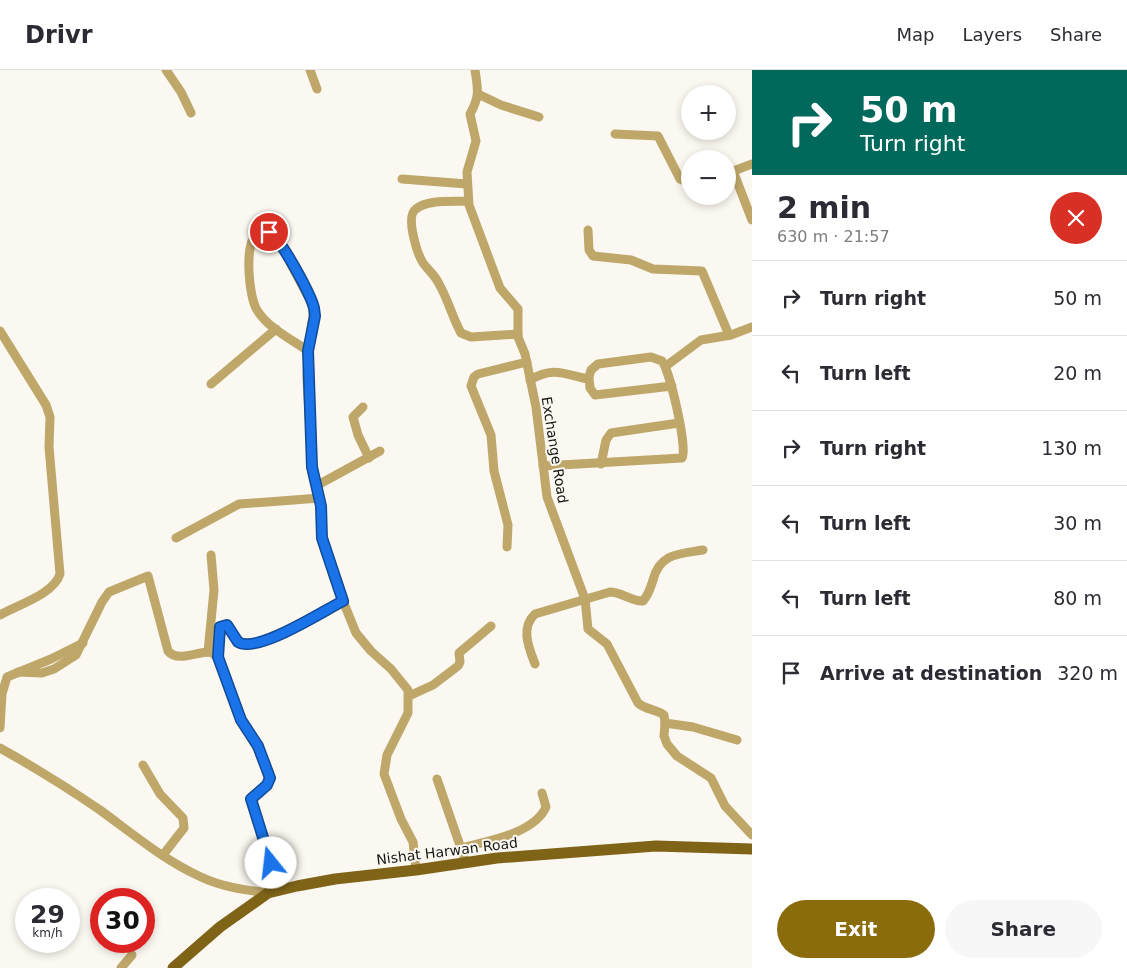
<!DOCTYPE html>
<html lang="en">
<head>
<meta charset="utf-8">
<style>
  body { margin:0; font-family:"DejaVu Sans",sans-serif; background:#f7f7f7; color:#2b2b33; height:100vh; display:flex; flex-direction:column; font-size:19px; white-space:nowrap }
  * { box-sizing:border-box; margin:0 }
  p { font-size:16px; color:#7c7c81 }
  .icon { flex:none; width:28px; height:28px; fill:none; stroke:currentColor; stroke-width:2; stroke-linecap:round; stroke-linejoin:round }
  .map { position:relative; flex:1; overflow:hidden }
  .panel { display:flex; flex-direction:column; background:#fff; width:375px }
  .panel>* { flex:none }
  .hud { background:#00695c; color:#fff; overflow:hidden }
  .tools { position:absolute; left:681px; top:15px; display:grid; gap:10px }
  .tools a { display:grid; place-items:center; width:55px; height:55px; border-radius:50%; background:#fff; box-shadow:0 2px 8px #0003; font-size:25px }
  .speed { position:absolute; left:15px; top:818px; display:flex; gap:10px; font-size:25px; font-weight:700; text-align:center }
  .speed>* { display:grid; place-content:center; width:65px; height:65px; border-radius:50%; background:#fff; box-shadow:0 2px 8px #0003; line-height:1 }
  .speed small { font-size:12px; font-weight:400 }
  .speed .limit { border:8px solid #d22; background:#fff; color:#111 }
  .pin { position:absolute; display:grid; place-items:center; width:42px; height:42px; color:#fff; margin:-21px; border:2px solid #fff; border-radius:50%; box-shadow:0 1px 5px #0007 }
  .me { position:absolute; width:55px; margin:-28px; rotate:344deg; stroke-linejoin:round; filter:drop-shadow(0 0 4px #0008) }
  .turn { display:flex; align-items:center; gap:18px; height:105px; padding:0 25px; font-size:22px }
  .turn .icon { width:65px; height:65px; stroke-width:2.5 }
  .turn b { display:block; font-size:35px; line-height:42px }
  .round { display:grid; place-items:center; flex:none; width:52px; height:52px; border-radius:26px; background:#f7f7f7 }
  .head { display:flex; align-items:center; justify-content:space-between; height:85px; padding:0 25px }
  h1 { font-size:30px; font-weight:600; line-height:38px }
  .primary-button { display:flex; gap:10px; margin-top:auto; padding:10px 25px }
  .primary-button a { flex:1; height:58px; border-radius:30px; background:#8b6c0d; color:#fff; font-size:20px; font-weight:600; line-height:58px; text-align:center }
  .primary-button a+a { background:#f7f7f7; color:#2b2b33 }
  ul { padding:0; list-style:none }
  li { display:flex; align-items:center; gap:15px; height:75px; padding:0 25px; border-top:1px solid #e1e1e2 }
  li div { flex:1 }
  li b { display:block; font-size:19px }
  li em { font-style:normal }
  header { display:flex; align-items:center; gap:30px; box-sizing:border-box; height:70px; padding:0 25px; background:#fff; border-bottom:1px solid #e1e1e2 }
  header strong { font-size:24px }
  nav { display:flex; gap:28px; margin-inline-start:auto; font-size:18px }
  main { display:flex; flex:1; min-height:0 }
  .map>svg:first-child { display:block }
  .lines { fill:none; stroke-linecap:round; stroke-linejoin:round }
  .minor { stroke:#bfa76a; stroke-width:9 }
  .major { stroke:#7f6418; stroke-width:11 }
  .route-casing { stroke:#114b97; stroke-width:12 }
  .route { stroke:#1a73e8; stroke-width:9 }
  .labels { text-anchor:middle; stroke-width:4; stroke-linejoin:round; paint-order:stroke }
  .street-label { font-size:14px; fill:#161512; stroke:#fbf8f1 }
</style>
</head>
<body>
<header>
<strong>Drivr</strong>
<nav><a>Map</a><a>Layers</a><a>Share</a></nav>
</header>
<main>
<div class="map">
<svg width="752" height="898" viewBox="0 0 752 898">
  <rect width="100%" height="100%" fill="#fbf8f1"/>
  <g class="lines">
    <g class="minor">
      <path d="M166 0 181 22 191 43"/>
      <path d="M310 0 317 19"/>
      <path d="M475 0C478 20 480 26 470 44L476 71 467 102 469 135 500 218 518 239V267L525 284 536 337 547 427 585 529 588 559 607 574 638 633C646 640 656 639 664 645L665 653 664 666 667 674 677 686 711 708 725 736 752 765"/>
      <path d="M478 24 501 35 539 47"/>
      <path d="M615 64 658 66 680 109 690 113"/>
      <path d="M733 101 752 150"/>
      <path d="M728 103 752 94"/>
      <path d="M402 109 467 114"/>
      <path d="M468 131C453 132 428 129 416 139 405 146 417 183 423 193 428 200 435 205 439 214 448 229 452 247 461 263L471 267 518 264"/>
      <path d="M588 160 589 180 593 186 631 190 653 199 702 201 729 265"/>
      <path d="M0 261 46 335 50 347 49 377 60 504C54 524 17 535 0 545"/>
      <path d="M308 281C291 269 268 258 257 240 249 228 244 175 256 165 259 162 266 163 271 162L276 166 314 238 308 281 307 308 312 397 321 436 322 468 343 531 356 563 371 581 391 599 408 620V643L387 685 384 704 401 749 413 772 416 800"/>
      <path d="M666 296 701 270 731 265 752 257"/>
      <path d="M530 310C553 296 564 304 588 309"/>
      <path d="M211 314 276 259"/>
      <path d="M363 337 353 347 358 365 369 388"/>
      <path d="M601 394 606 370 611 363 679 353"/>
      <path d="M543 396 682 388C688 379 670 301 662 291L651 287 598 294 591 300 589 307 590 318 595 325 672 316"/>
      <path d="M316 416 380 381"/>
      <path d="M176 468 239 434 320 428"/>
      <path d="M507 477 508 455 494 401 491 365 471 316 474 307 478 304 527 292"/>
      <path d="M208 582 214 520 211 485"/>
      <path d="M218 587 219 561 221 556 229 557 235 569 241 574C264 578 320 543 343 531"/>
      <path d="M535 594C529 578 520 558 535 544L610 522C622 522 632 532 643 531 649 524 650 519 653 510 660 483 679 484 703 480"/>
      <path d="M18 602 42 603 54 599 76 585 102 532 109 522 148 506 168 581C178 593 197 581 211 582L218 587 241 650 263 688 269 712 254 725 251 732 278 820"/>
      <path d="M409 626 433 615 458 596 460 592 459 583 491 556"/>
      <path d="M665 653 693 657 737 670"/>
      <path d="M0 658 2 624 7 607 51 589 83 573"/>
      <path d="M0 678C34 697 68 718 100 740 133 764 165 791 201 807 222 817 245 820 268 823"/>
      <path d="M143 695 160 724 183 748 184 758 163 785"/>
      <path d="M437 709 466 793"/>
      <path d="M461 778C487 771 534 764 546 737L542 723"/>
      <path d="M121 898 132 885"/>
    </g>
    <path class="major" d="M173 898 220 857 268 823 297 816 335 809 416 800 497 788 656 776 752 779"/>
  </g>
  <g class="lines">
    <g class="route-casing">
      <path id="route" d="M269 162C279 165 311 225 314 238L315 246 308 281 312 397 321 436 322 468 343 531C323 541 257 584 238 572L227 555 220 557 218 587 241 650 258 676 270 708 267 715 251 729 271 793"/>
    </g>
    <use href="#route" class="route"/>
  </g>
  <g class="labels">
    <g class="street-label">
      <text transform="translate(555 380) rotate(81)" y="5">Exchange Road</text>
      <text transform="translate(447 781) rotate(-7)" y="5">Nishat Harwan Road</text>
    </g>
  </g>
</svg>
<div class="tools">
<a>+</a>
<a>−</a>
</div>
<div class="speed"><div>29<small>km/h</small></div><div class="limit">30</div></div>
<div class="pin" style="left:269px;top:162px;background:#d93025"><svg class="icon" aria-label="arrive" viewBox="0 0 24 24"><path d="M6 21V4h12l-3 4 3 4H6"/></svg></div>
<svg class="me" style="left:271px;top:793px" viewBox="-20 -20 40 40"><circle r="19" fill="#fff"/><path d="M0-13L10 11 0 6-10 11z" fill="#1a73e8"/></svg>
</div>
<section class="panel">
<div class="hud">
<div class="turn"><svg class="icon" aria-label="right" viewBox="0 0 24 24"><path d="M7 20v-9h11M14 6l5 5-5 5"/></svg><div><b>50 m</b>Turn right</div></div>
</div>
<div class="head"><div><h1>2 min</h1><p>630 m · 21:57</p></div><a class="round" style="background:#d93025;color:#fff"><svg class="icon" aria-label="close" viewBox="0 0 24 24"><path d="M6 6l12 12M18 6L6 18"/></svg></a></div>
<ul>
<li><svg class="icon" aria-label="right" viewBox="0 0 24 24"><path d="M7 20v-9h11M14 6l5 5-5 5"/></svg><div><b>Turn right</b></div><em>50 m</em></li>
<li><svg class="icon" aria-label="left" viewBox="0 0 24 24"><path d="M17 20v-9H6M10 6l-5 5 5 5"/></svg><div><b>Turn left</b></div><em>20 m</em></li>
<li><svg class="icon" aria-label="right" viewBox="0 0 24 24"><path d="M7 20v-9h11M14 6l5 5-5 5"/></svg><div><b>Turn right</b></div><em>130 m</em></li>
<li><svg class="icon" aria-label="left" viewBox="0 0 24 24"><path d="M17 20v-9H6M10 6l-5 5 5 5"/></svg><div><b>Turn left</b></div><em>30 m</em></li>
<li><svg class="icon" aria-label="left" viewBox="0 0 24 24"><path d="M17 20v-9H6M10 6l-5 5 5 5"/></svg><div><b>Turn left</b></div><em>80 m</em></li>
<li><svg class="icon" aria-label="arrive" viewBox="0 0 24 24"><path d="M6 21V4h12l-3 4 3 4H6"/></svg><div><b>Arrive at destination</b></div><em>320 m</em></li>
</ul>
<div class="primary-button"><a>Exit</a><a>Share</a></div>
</section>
</main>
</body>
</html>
